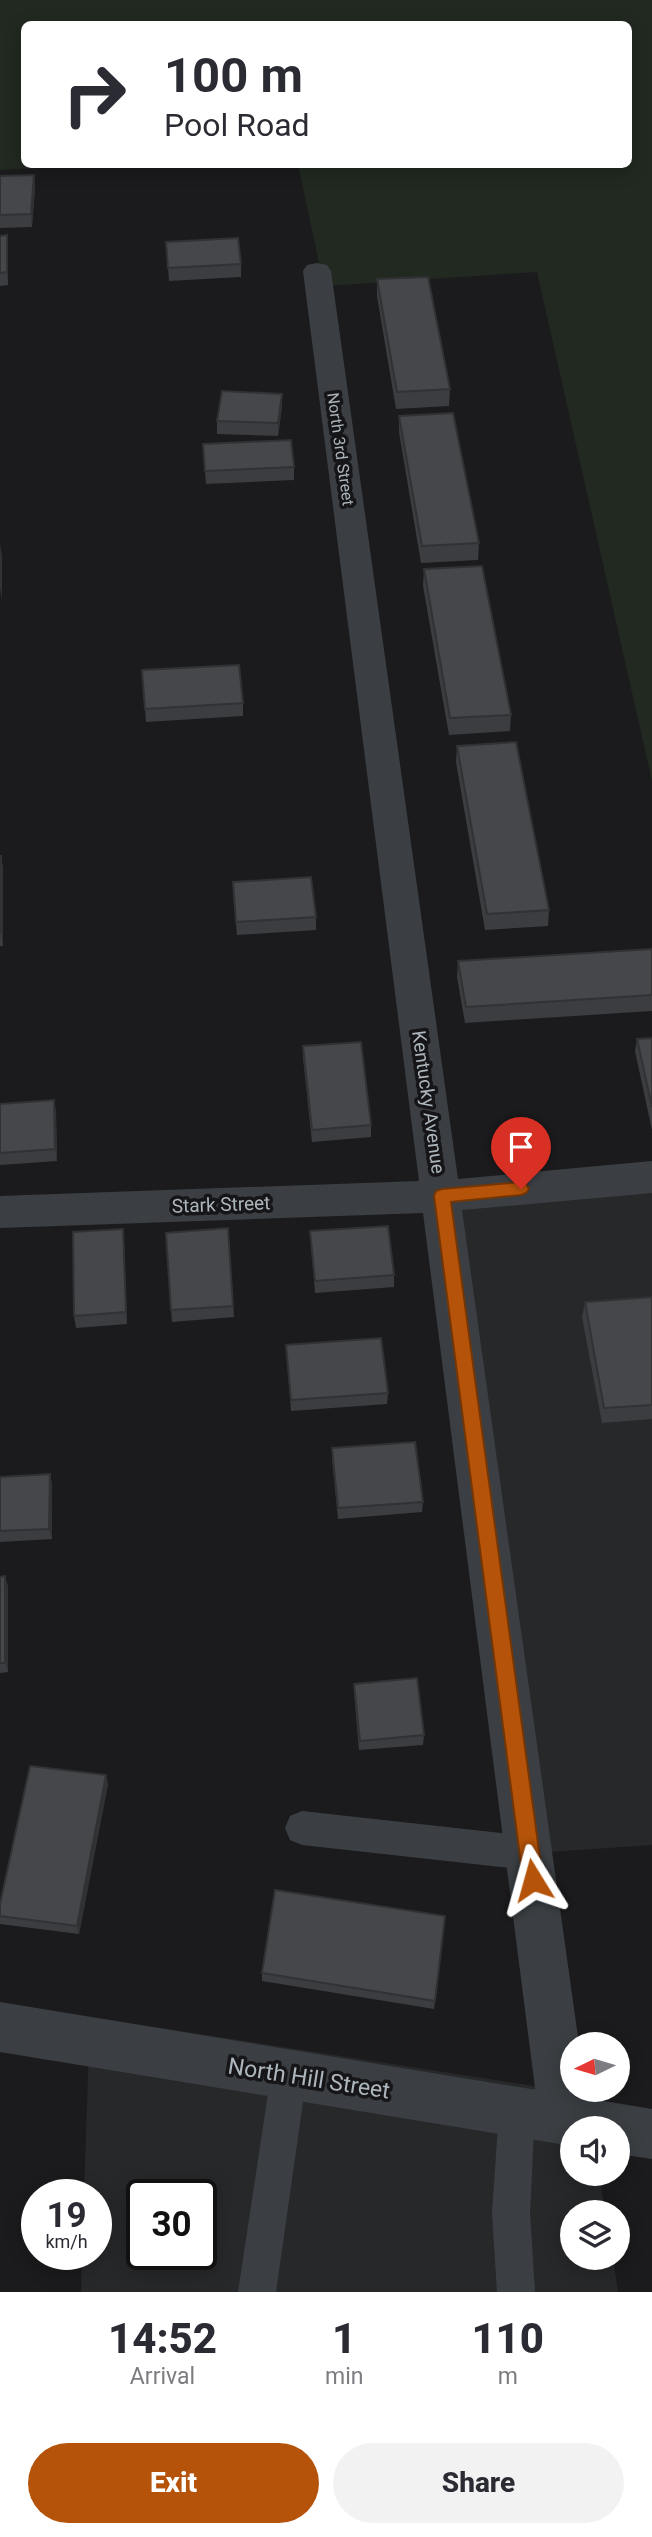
<!DOCTYPE html>
<html lang="en">
<head>
<meta charset="utf-8">
<style>
  body { margin:0; font-family:Roboto,sans-serif; background:#f2f2f3; color:#2b2b33; height:100vh; display:flex; flex-direction:column; font-size:26px; white-space:nowrap }
  * { box-sizing:border-box; margin:0 }
  p { font-size:23px; color:#7c7c81 }
  .icon { flex:none; width:38px; height:38px; fill:none; stroke:currentColor; stroke-width:2; stroke-linecap:round; stroke-linejoin:round }
  .map { position:relative; height:2292px; overflow:hidden }
  .drawer { display:flex; flex-direction:column; background:#fff; flex:1 }
  .drawer>* { flex:none }
  .top-card { position:absolute; left:21px; top:21px; width:611px; height:147px; border-radius:10px; box-shadow:0 4px 18px #0003; background:#fff; color:#2b2b33; overflow:hidden }
  .needle { width:46px; rotate:265deg }
  .fabs { position:absolute; left:560px; top:2032px; display:grid; gap:14px }
  .fabs a { display:grid; place-items:center; width:70px; height:70px; border-radius:50%; background:#fff; box-shadow:0 4px 18px #0003; font-size:35px }
  .speed { position:absolute; left:21px; top:2179px; display:flex; gap:14px; font-size:35px; font-weight:700; text-align:center }
  .speed>* { display:grid; place-content:center; width:91px; height:91px; border-radius:50%; background:#fff; box-shadow:0 4px 18px #0003; line-height:1 }
  .speed small { font-size:18px; font-weight:400 }
  .speed .limit { border:4px solid #111; border-radius:10px; background:#fff; color:#111 }
  .pin { position:absolute; display:grid; place-items:center; width:60px; height:60px; color:#fff; margin:-72px -30px; border-radius:50% 50% 50% 0; rotate:-45deg; box-shadow:0 0 7px #0007 }
  .pin .icon { rotate:45deg }
  .me { position:absolute; width:77px; margin:-38px; rotate:352deg; stroke-linejoin:round; filter:drop-shadow(0 0 5px #0008) }
  .turn { display:flex; align-items:center; gap:24px; height:147px; padding:0 28px; font-size:32px }
  .turn .icon { width:91px; height:91px; stroke-width:2.5 }
  .turn b { display:block; font-size:49px; line-height:60px }
  .eta { display:flex; justify-content:space-evenly; align-items:center; height:119px; text-align:center }
  .eta b { font-size:42px; font-weight:800; line-height:49px }
  .primary-button { display:flex; gap:14px; margin-top:auto; padding:14px 28px }
  .primary-button a { flex:1; height:80px; border-radius:42px; background:#b45309; color:#fff; font-size:28px; font-weight:800; line-height:80px; text-align:center }
  .primary-button a+a { background:#f2f2f3; color:#2b2b33 }
  .map>svg:first-child { display:block }
  .built { fill:#27282a; fill-rule:evenodd }
  .green { fill:#212920 }
  .lines { fill:none; stroke-linecap:round; stroke-linejoin:round }
  .service { fill:#3b3f43; fill-rule:evenodd }
  .minor { fill:#3b3f43; fill-rule:evenodd }
  .tertiary { fill:#3b3f43; fill-rule:evenodd }
  .wall { fill:#3b3d40 }
  .shaded-wall { fill:#303234 }
  .building { fill:#45474a; stroke:#303234; stroke-width:2 }
  .route { fill:#b45309; stroke:#753606; stroke-width:2 }
  .labels { text-anchor:middle; stroke-width:7; stroke-linejoin:round; paint-order:stroke }
  .far-street-label { font-size:16px; fill:#adb6bd; stroke:#161618 }
  .street-label { font-size:19px; fill:#adb6bd; stroke:#161618 }
  .near-street-label { font-size:23px; fill:#adb6bd; stroke:#161618 }
</style>
</head>
<body>
<div class="map">
<svg width="652" height="2292" viewBox="0 0 652 2292">
  <rect width="100%" height="100%" fill="#1b1b1d"/>
  <g class="built">
    <path d="M652 1169V1845L549 1852 439 1187Z"/>
    <path d="M90 2017 586 2094 592 2128H572V2174H599L605 2212H572V2258H613L618 2292H81L82 2254H96V2194H84ZM142 2194H201V2254H142Z"/>
  </g>
  <path class="green" d="M0 0H652V781L537 272 324 286 298 165 628 164V24H24V164L101 165 0 170Z"/>
  <g class="lines">
    <g class="service">
      <path d="M302 1811 529 1836 541 1841 546 1853 541 1865 529 1870 302 1845 290 1840 285 1828 290 1816Z"/>
      <path d="M289 2056 302 2061 307 2074 276 2292H238L271 2074 276 2061Z"/>
      <path d="M517 2093 530 2098 535 2111 530 2213 535 2292H497L492 2213 499 2111 504 2098Z"/>
    </g>
    <path class="minor" d="M317 263 327 265 331 271 458 1179 652 1161V1193L462 1210 579 2044H572V2090H585L589 2119 586 2128H572V2141L564 2144 546 2137 539 2119 423 1213 0 1228V1196L419 1181 303 271 307 265Z"/>
    <path class="tertiary" d="M0 2002 652 2109V2159L618 2154V2128H572V2146L0 2052Z"/>
  </g>
  <g class="wall">
    <path d="M34 175 35 187 32 227 0 228V176Z"/>
    <path d="M7 235 8 248V285L0 286V236Z"/>
    <path d="M166 242 241 264V277L169 281Z"/>
    <path d="M377 279 450 389 449 406 396 409 377 296Z"/>
    <path d="M282 394V407L278 436 217 434V421Z"/>
    <path d="M399 416 479 543 478 560 421 563 399 432Z"/>
    <path d="M203 444 294 467V480L206 484Z"/>
    <path d="M424 569 511 715 510 731 449 735 423 586Z"/>
    <path d="M142 670 243 703V716L146 722Z"/>
    <path d="M457 746 549 910 548 926 485 930 456 762Z"/>
    <path d="M0 856 3 868V946H0Z"/>
    <path d="M233 894 316 917V930L237 935Z"/>
    <path d="M652 949V1011L465 1023 457 977 458 961Z"/>
    <path d="M652 1038V1130L635 1051 637 1039Z"/>
    <path d="M303 1046 371 1125V1137L312 1142 303 1058Z"/>
    <path d="M54 1100 56 1112 57 1161 0 1165V1104Z"/>
    <path d="M228 1228 234 1317 172 1322 171 1310Z"/>
    <path d="M310 1231 394 1275V1287L315 1293Z"/>
    <path d="M124 1241 127 1324 76 1328 74 1316Z"/>
    <path d="M652 1297V1419L602 1423 582 1317 585 1302Z"/>
    <path d="M286 1345 388 1393 387 1404 291 1411Z"/>
    <path d="M332 1448 423 1502 422 1512 338 1519 332 1459Z"/>
    <path d="M50 1474 52 1485V1539L0 1542V1477Z"/>
    <path d="M5 1576 8 1587V1672L0 1673V1577Z"/>
    <path d="M354 1684 424 1735 423 1745 359 1750 354 1693Z"/>
    <path d="M106 1775 108 1784 79 1934 0 1924V1904Z"/>
    <path d="M445 1916 434 2009 262 1981V1973Z"/>
  </g>
  <g class="shaded-wall">
    <path d="M34 175 35 187 32 227 31 214Z"/>
    <path d="M7 235 8 248V285L7 272Z"/>
    <path d="M282 394V407L278 436V423Z"/>
    <path d="M0 544 2 556V601L0 588Z"/>
    <path d="M1 856 3 868V946L1 933Z"/>
    <path d="M54 1100 56 1112 57 1161 55 1149Z"/>
    <path d="M123 1229 124 1241 127 1324 126 1312Z"/>
    <path d="M50 1474 52 1485V1539L49 1529Z"/>
    <path d="M5 1576 8 1587V1672L5 1663Z"/>
    <path d="M106 1775 108 1784 79 1934 77 1926Z"/>
  </g>
  <g class="building">
    <path d="M34 175 31 214 0 215V176Z"/>
    <path d="M7 235V272L0 273V236Z"/>
    <path d="M238 238 241 264 168 268 166 242Z"/>
    <path d="M428 277 450 389 397 392 377 279Z"/>
    <path d="M222 391 282 394 278 423 217 421Z"/>
    <path d="M453 413 479 543 422 546 399 416Z"/>
    <path d="M291 440 294 467 205 471 203 444Z"/>
    <path d="M482 566 511 715 450 718 424 569Z"/>
    <path d="M239 665 243 703 145 709 142 670Z"/>
    <path d="M516 742 549 910 487 914 457 746Z"/>
    <rect x="0" y="856" width="1" height="77"/>
    <path d="M311 877 316 917 236 922 233 882Z"/>
    <path d="M652 949V995L466 1007 458 961Z"/>
    <path d="M652 1038V1107L637 1039Z"/>
    <path d="M361 1042 371 1125 312 1130 303 1046Z"/>
    <path d="M54 1100 55 1149 0 1153V1104Z"/>
    <path d="M388 1226 394 1275 315 1281 310 1231Z"/>
    <path d="M228 1228 233 1306 171 1310 166 1233Z"/>
    <path d="M123 1229 126 1312 74 1316 73 1232Z"/>
    <path d="M652 1297V1405L604 1408 585 1302Z"/>
    <path d="M381 1338 388 1393 291 1400 286 1345Z"/>
    <path d="M415 1442 423 1502 338 1508 332 1448Z"/>
    <path d="M50 1474 49 1529 0 1531V1477Z"/>
    <path d="M5 1576V1663H0V1577Z"/>
    <path d="M417 1678 424 1735 360 1741 354 1684Z"/>
    <path d="M30 1766 106 1775 77 1926 0 1916V1904Z"/>
    <path d="M275 1890 445 1916 435 2001 262 1973Z"/>
  </g>
  <path class="route" d="M521 1182 526 1184 529 1189 526 1193 521 1195 451 1202 543 1880 540 1887 533 1890 526 1887 523 1880 434 1196 436 1191 442 1189Z"/>
  <g class="labels">
    <g class="far-street-label">
      <text transform="translate(341 449) rotate(82)" y="6">North 3rd Street</text>
    </g>
    <g class="street-label">
      <text transform="translate(429 1102) rotate(82)" y="7">Kentucky Avenue</text>
      <text transform="translate(221 1204) rotate(-2)" y="7">Stark Street</text>
    </g>
    <g class="near-street-label">
      <text transform="translate(309 2078) rotate(9)" y="8">North Hill Street</text>
    </g>
  </g>
</svg>
<div class="fabs">
<a><svg class="needle" viewBox="-14 -14 28 28"><path d="M0-13l5 13h-10z" fill="#e53935"/><path d="M0 13l5-13h-10z" fill="#7c7c81"/></svg></a>
<a><svg class="icon" aria-label="sound" viewBox="0 0 24 24"><path d="M4 9h4l5-4v14l-5-4H4zM17 9q2 3 0 6"/></svg></a>
<a><svg class="icon" aria-label="layers" viewBox="0 0 24 24"><path d="M12 4l9 5-9 5-9-5zM3 14l9 5 9-5"/></svg></a>
</div>
<div class="speed"><div>19<small>km/h</small></div><div class="limit">30</div></div>
<div class="pin" style="left:521px;top:1189px;background:#d93025"><svg class="icon" aria-label="arrive" viewBox="0 0 24 24"><path d="M6 21V4h12l-3 4 3 4H6"/></svg></div>
<svg class="me" style="left:533px;top:1880px" viewBox="-20 -20 40 40"><path d="M0-17L14 15 0 8-14 15z" fill="#b45309" stroke="#fff" stroke-width="4"/></svg>
<div class="top-card">
<div class="turn"><svg class="icon" aria-label="right" viewBox="0 0 24 24"><path d="M7 20v-9h11M14 6l5 5-5 5"/></svg><div><b>100 m</b>Pool Road</div></div>
</div>
</div>
<section class="drawer">
<div class="eta">
<div><b>14:52</b><p>Arrival</p></div>
<div><b>1</b><p>min</p></div>
<div><b>110</b><p>m</p></div>
</div>
<div class="primary-button"><a>Exit</a><a>Share</a></div>
</section>
</body>
</html>
